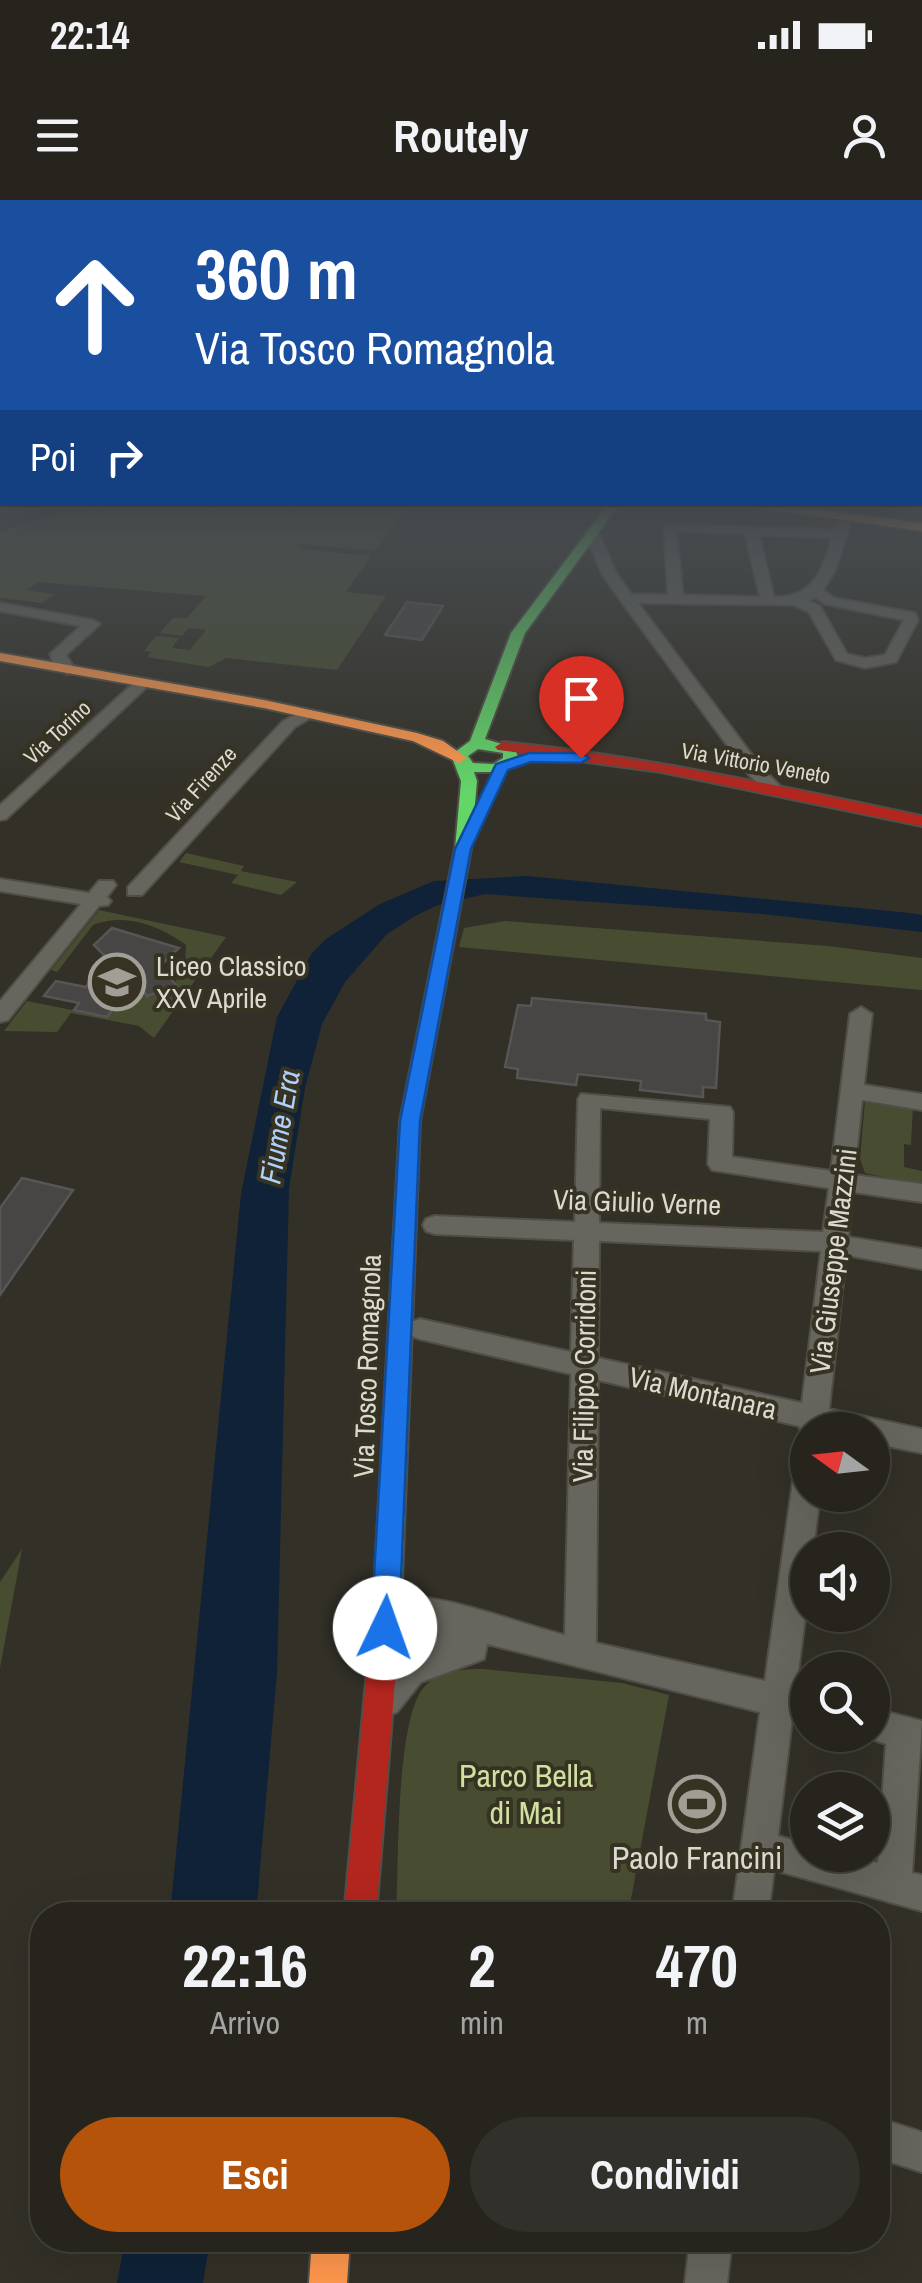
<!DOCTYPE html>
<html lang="it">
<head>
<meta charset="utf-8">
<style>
  body { margin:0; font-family:"Archivo Narrow",sans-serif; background:#32302a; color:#f1f3f6; height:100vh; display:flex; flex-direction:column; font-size:38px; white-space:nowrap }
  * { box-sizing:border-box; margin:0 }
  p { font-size:32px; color:#a4a4a4 }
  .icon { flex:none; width:55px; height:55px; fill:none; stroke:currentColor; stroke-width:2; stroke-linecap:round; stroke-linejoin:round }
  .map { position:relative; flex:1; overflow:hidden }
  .side { position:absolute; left:30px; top:1702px; width:860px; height:350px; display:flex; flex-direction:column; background:#26241d; border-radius:40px; box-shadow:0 10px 40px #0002,0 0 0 2px #42413b }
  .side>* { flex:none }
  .banner { position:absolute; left:0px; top:0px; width:922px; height:305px; box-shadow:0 10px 40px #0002,0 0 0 2px #42413b; background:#1a4fa0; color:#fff; overflow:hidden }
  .needle { width:65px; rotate:285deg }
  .fabs { position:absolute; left:790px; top:1212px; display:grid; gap:20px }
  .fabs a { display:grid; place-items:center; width:100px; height:100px; border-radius:50%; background:#26241d; box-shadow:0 10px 40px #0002,0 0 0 2px #42413b; font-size:50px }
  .pin { position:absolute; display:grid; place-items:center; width:85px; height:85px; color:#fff; margin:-102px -42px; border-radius:50% 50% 50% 0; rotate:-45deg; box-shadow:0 0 10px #0007 }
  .pin .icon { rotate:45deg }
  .me { position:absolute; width:110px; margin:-55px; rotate:3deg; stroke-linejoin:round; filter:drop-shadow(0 0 8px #0008) }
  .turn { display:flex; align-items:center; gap:35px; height:210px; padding:0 30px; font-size:45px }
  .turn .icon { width:130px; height:130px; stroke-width:2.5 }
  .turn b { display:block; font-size:70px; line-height:85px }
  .then { display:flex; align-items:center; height:95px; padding:0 30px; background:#0003; gap:20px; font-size:38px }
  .eta { display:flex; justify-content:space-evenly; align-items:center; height:170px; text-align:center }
  .eta b { font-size:60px; font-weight:700; line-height:70px }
  .button { display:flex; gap:20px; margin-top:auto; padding:20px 30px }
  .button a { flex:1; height:115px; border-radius:60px; background:#b45309; color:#fff; font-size:40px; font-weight:700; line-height:115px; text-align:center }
  .button a+a { background:#32302a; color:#f1f3f6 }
  .status { display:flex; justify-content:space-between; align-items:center; height:70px; padding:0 50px; background:#26241d; direction:ltr }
  .status svg { height:28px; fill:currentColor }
  header { display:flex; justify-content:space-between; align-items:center; height:130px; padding:0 30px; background:#26241d; font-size:45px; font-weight:700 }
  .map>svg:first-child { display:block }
  .green { fill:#484d32 }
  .water { fill:#0f2237 }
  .building { fill:#484644; stroke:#575555; stroke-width:2.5 }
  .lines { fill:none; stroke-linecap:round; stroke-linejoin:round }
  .street-casing { stroke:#504e46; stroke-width:4 }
  .fast-casing { stroke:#504e46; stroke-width:4 }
  .slow-casing { stroke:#504e46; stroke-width:4 }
  .jam-casing { stroke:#504e46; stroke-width:4 }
  .street { fill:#67665e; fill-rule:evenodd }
  .fast { fill:#63d668; fill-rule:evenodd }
  .slow { fill:#ff974d; fill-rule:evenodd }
  .jam { fill:#b3261e; fill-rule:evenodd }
  .route { fill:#1a73e8; stroke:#114b97; stroke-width:2.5 }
  .labels { text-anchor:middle; stroke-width:8; stroke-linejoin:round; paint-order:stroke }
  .far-street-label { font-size:22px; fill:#dbdad0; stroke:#363323 }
  .poi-label { font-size:28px; fill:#dbdad0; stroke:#363323; text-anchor:start }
  .street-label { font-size:28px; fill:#dbdad0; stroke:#363323 }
  .water-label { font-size:30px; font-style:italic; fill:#aed0f9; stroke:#363323 }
  .near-park-label { font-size:32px; fill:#d1e0a1; stroke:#363323 }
  .near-poi-label { font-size:32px; fill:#dbdad0; stroke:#363323 }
</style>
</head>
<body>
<div class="status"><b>22:14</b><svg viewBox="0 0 49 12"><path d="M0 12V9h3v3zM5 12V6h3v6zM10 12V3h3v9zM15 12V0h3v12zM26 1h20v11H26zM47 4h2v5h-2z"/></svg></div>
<header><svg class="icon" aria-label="menu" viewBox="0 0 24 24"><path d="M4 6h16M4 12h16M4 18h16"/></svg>Routely<svg class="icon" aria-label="person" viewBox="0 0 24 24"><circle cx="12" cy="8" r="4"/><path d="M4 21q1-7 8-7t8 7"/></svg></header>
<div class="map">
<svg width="922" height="2083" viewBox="0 0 922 2083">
  <rect width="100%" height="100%" fill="#323027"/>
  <g class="green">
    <path d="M406 302V308L374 351 298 344 300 349 371 356 346 392 386 396 337 470 226 458 209 467 147 457 151 452 144 451 156 436 179 438 172 448 190 450 206 430 189 428 182 436 160 433 173 418H187L206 396 38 382 27 390 54 394 43 403 0 398V332C32 318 70 309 105 312L116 303 252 316 156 303H240L298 314 315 303Z"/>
    <path d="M186 653 244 666 241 671 297 682 281 695 231 683 238 675 179 662Z"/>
    <path d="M99 710 226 737 154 838 139 826 71 813 57 832 4 831 27 801 107 817 133 782 147 796 170 788 177 780 172 774 185 759 186 745C160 726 125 712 93 725L57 772 51 770Z"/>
    <path d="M505 721 828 746 922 758V790L459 747 464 728Z"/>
    <path d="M865 900 913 907 911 945 904 944V967L922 971V985L865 973 860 959Z"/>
    <path d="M22 1349 0 1468V1382Z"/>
    <path d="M483 1469 622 1483 669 1495 628 1715H396C399 1666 395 1518 425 1486 440 1470 463 1469 483 1469Z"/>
  </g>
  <g class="water">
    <path d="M527 676 910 713 922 715V732L763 714 485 694 438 705 415 716 387 734 345 782 322 824 305 888 289 988 277 1472 256 1715H170L241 994 277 817 312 753 326 739 380 704 434 681Z"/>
    <path d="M125 2040H210L203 2083H117Z"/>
  </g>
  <g class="building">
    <path d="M407 402 443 406 422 440 385 435Z"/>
    <path d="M112 728 179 748 160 766 177 786 147 796 134 780 107 817 74 810 79 803 44 796 56 781 86 787 107 758 94 745Z"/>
    <path d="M532 798 706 814V820L720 822 716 888 703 887V897L640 890 641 881 578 874 576 885 517 878 518 869 505 867 518 805 531 806Z"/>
    <path d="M22 978 73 990 0 1095V1008Z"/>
  </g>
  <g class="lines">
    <g class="street-casing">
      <g id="street">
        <path d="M845 314 852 318 835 371 823 390 834 398 915 413 918 420 896 462 865 468 836 460 809 412 793 405 638 403 761 567 784 590 769 594 749 575 621 401 602 374 585 332 597 329 616 373 631 394 668 395 664 324 834 330 838 318ZM676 331 745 334 760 397 683 395ZM759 335 832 338C822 371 813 398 774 397ZM815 397 825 404 904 420 885 455 865 458 847 454 820 406 809 401Z"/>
        <path d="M0 403 93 420 100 424 66 455 75 469 67 474 54 465 50 454 81 426 0 411Z"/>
        <path d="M138 479 152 482 6 619 0 620V605Z"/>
        <path d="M301 512 315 515 295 527 142 695H128V687L283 521Z"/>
        <path d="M0 679 89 693 99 681H113L116 685 107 697 111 701 108 705 99 706 8 820 0 822V801L81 704 0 691Z"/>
        <path d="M861 807 872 814 864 885 922 894V910L862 900 854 975 922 984V1002L853 992 848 1037 922 1049V1069L846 1055 829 1209 922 1229V1253L872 1243V1230H808V1240L803 1238 799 1226 598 1180 596 1443 765 1481 794 1274 798 1265 808 1262V1295H820L813 1350H808V1395L796 1488 808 1491V1523L792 1519 778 1636 808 1644V1655H848L878 1663 886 1544 860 1535H872V1508L922 1521 912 1673 922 1675V1711L774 1670 768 1715H732L760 1512 487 1444 484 1459 421 1482 397 1512 385 1517 373 1512 369 1501C377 1482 392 1463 412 1455L374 1439 369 1429C375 1416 389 1402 403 1398 433 1390 529 1427 565 1435L571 1174 420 1139 411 1136 407 1129 411 1122 420 1119 571 1152 574 1040 435 1034 426 1031 423 1025 426 1019 435 1016 575 1022 578 899 581 894 730 907 733 912 732 957 831 971 850 814ZM600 908 710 919 708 964 712 970 829 988 823 1032 599 1023ZM599 1041 821 1051 802 1203 598 1158Z"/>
        <path d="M878 1918 922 1932V1972L878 1958Z"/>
        <path d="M690 2040H732L727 2083H685Z"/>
      </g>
    </g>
    <g class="fast-casing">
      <g id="fast">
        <path d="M498 302H541L536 305Z"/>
        <path d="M610 302H621L525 433 485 539 515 548 519 560 501 572H474L477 581 471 649 420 921 401 1407 397 1416 387 1420 377 1416 373 1407 400 921 455 649 461 581 451 555 470 541 511 433ZM478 549 503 553V558L493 564 473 563 468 556Z"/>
      </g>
    </g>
    <g class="slow-casing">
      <g id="slow">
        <path d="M716 302H753L922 323V331Z"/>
        <path d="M0 453 264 500 417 533 443 541 467 558 459 563 413 541 264 508 0 461Z"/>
        <path d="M312 2040H350L347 2083H309Z"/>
      </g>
    </g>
    <g class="jam-casing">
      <g id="jam">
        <path d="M503 542C645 556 783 587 922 616V626L661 572 498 550 495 547Z"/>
        <path d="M387 1394 397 1398 401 1407 376 1715H344L373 1407 377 1398Z"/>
      </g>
    </g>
    <use href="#street" class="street"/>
    <use href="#fast" class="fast"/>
    <use href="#slow" class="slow"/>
    <use href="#jam" class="jam"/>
  </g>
  <linearGradient id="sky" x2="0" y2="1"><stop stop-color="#1c1a15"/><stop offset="0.51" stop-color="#494e52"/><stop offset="1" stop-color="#494e52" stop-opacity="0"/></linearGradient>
  <rect width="922" height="594" fill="url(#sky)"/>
  <path class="route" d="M529 553H581L589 558 581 563 531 562 508 570 471 649 420 921 399 1428 395 1438 385 1442 375 1438 371 1428 400 921 455 649 496 564Z"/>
  <defs>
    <g id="school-ring" transform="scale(2.875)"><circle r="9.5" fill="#363323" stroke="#a09e95" stroke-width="1.5"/><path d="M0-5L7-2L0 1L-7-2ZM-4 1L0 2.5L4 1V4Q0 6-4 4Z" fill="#a09e95"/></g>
    <g id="stadium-ring" transform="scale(2.875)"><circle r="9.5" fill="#363323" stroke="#a09e95" stroke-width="1.5"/><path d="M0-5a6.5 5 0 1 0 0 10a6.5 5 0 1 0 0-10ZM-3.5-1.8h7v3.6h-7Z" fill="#a09e95"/></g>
  </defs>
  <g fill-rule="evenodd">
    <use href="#school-ring" x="117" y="782"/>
    <use href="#stadium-ring" x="697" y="1604"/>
  </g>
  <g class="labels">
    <g class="far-street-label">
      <text transform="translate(57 532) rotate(-43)" y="8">Via Torino</text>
      <text transform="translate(756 563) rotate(10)" y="8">Via Vittorio Veneto</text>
      <text transform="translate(201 584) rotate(-48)" y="8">Via Firenze</text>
    </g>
    <g class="poi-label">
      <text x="156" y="776">Liceo Classico<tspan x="156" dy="32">XXV Aprile</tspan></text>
    </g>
    <g class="street-label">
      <text transform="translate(637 1002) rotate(2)" y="10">Via Giulio Verne</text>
      <text transform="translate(833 1061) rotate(-83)" y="10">Via Giuseppe Mazzini</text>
      <text transform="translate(367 1166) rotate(-88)" y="10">Via Tosco Romagnola</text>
      <text transform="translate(584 1176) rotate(-89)" y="10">Via Filippo Corridoni</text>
      <text transform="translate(703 1193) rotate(13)" y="10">Via Montanara</text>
    </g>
    <g class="water-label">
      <text transform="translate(280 927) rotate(-80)" y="10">Fiume Era</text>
    </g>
    <g class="near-park-label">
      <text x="526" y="1587">Parco Bella<tspan x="526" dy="37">di Mai</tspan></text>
    </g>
    <g class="near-poi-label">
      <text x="697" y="1669">Paolo Francini</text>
    </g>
  </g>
</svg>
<div class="fabs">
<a><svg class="needle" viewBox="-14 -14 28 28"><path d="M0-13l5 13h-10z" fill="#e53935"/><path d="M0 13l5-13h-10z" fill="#a4a4a4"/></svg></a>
<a><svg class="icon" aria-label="sound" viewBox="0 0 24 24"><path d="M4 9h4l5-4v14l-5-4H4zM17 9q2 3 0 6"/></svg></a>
<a><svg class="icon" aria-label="search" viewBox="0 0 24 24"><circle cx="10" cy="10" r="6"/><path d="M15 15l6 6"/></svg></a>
<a><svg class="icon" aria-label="layers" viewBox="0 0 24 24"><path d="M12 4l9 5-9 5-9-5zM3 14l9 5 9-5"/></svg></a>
</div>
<div class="pin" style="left:581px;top:558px;background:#d93025"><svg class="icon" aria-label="arrive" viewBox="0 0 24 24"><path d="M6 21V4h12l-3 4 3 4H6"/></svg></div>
<svg class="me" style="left:385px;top:1428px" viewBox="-20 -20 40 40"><circle r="19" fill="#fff"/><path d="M0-13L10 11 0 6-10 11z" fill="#1a73e8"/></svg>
<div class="banner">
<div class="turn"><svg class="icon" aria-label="ahead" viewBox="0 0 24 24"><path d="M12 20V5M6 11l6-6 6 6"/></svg><div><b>360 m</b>Via Tosco Romagnola</div></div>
<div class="then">Poi<svg class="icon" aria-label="right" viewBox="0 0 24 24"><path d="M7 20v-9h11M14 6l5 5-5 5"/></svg></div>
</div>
<section class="side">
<div class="eta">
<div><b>22:16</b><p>Arrivo</p></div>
<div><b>2</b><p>min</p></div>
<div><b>470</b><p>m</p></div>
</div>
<div class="button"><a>Esci</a><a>Condividi</a></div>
</section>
</div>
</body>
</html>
